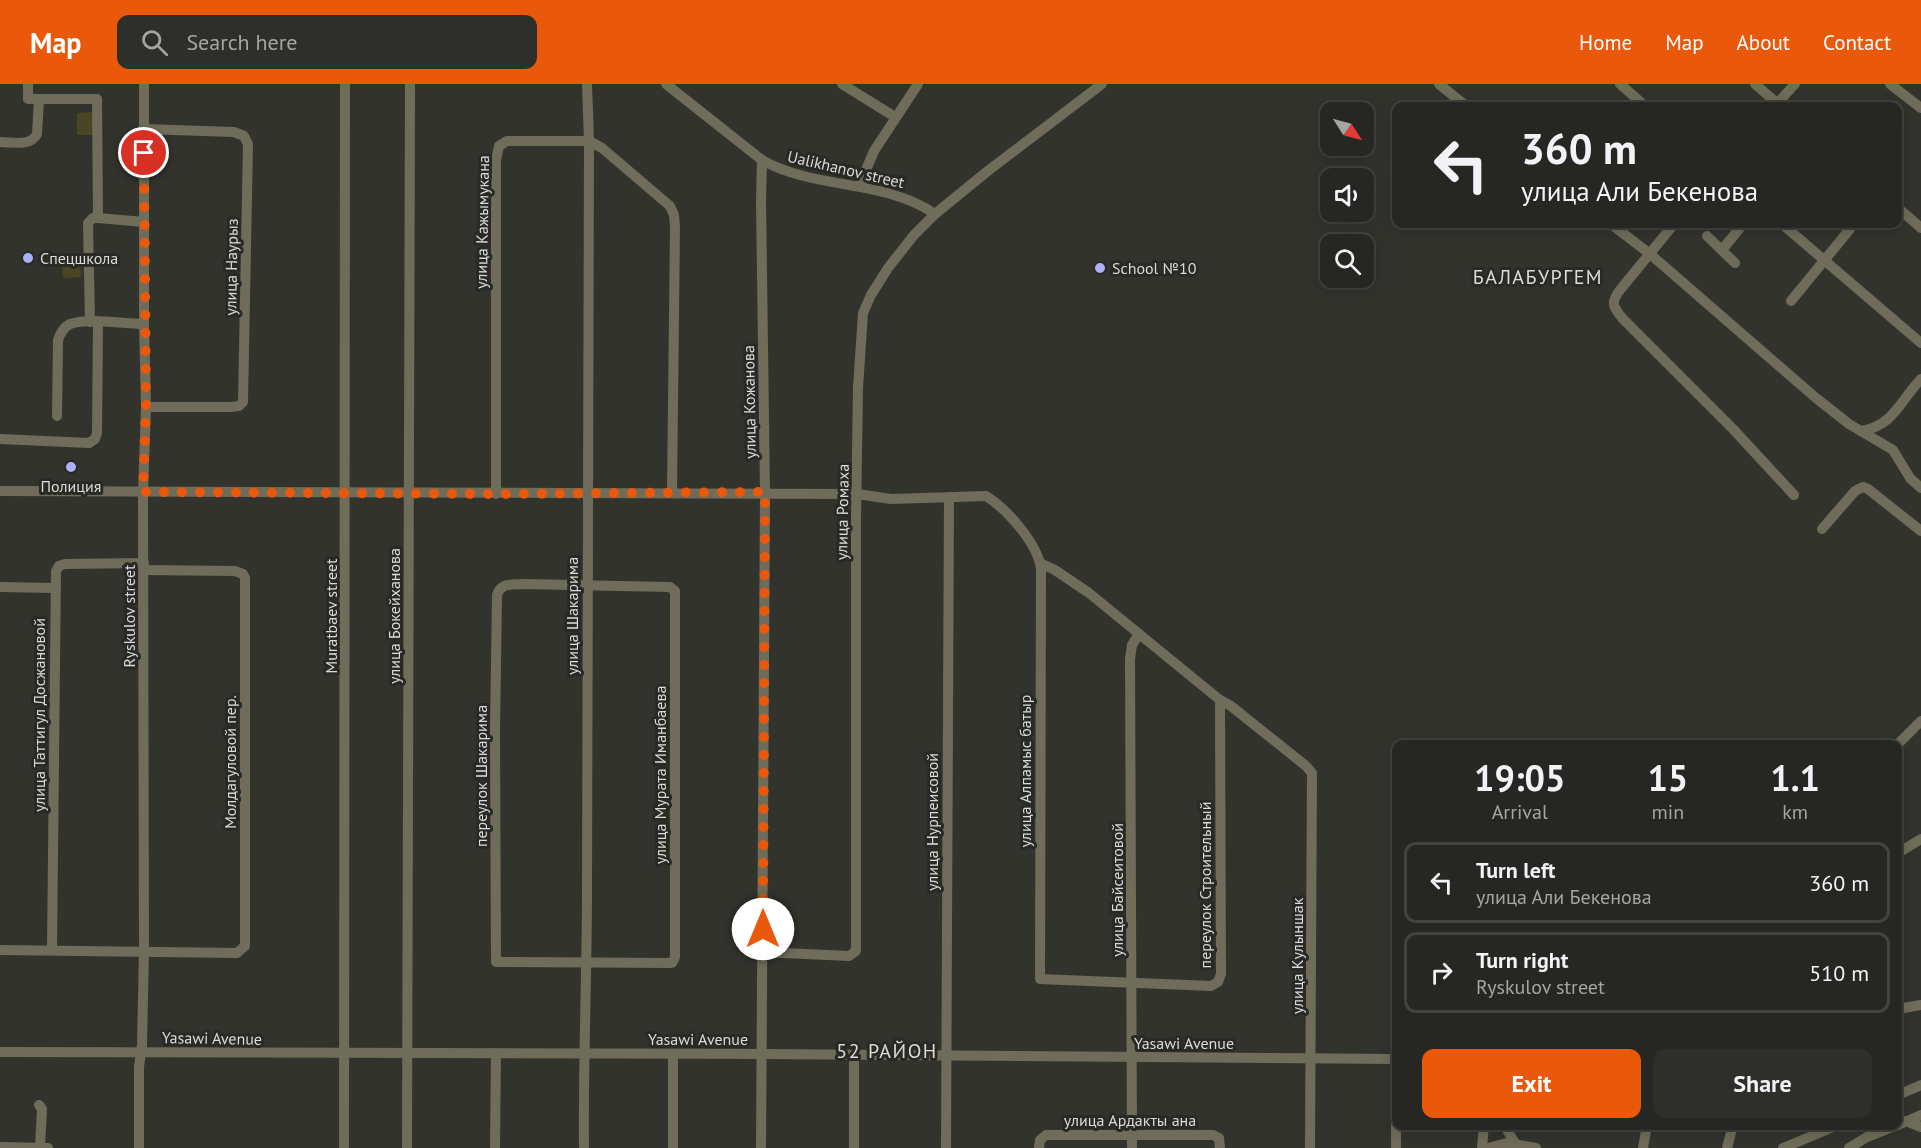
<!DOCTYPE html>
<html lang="en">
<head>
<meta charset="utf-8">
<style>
  body { margin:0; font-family:"PT Sans",sans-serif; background:#2e2e2a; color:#f1f3f6; height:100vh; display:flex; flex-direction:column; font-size:22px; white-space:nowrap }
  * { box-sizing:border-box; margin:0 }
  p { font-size:20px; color:#a4a5a5 }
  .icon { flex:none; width:33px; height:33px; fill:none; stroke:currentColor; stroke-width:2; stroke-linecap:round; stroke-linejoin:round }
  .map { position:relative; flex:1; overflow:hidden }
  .details { position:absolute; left:1392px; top:656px; width:510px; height:390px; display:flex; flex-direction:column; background:#262622; border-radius:12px; box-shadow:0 3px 15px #0003,0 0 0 2px #424340 }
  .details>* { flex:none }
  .hud { position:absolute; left:1392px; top:18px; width:510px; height:126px; border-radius:12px; box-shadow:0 3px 15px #0003,0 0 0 2px #424340; background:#262622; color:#f1f3f6; overflow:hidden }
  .needle { width:39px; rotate:126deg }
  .controls { position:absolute; left:1320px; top:18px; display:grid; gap:12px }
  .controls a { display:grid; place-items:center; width:54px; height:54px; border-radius:12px; background:#262622; box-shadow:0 3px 15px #0003,0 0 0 2px #424340; font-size:30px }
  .pin { position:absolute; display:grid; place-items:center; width:51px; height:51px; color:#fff; margin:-26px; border:3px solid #fff; border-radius:50%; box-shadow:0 2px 6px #0007 }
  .me { position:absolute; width:66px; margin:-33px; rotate:0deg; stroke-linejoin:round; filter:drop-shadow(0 0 4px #0008) }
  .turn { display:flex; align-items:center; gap:21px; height:126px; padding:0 30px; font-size:27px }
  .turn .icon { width:78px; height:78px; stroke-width:2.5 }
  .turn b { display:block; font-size:42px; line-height:51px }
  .eta { display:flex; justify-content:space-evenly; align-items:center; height:102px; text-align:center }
  .eta b { font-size:36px; font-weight:800; line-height:42px }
  .action { display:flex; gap:12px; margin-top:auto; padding:12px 30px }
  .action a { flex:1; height:69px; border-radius:12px; background:#ea580c; color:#fff; font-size:24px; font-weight:800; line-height:69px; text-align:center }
  .action a+a { background:#2e2e2a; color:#f1f3f6 }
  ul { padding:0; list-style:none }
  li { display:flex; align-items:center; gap:18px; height:81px; margin:0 12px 9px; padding:0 18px; border:3px solid #424340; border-radius:12px }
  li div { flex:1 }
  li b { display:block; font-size:22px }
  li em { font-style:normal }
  header { display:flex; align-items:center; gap:36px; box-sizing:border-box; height:84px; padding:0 30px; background:#ea580c; color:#fff }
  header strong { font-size:28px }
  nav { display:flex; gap:33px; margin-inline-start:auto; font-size:21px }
  .search { width:420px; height:54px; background:#2e2e2a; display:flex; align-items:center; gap:15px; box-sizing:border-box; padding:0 21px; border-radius:12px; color:#a4a5a5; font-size:22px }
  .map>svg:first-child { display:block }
  .green { fill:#4a4624 }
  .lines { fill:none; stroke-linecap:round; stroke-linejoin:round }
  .minor { stroke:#6f6d59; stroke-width:10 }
  .route { stroke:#ea580c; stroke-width:10; stroke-dasharray:0 18 }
  .poi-dot { fill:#acaffb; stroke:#292925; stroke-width:2 }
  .labels { text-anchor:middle; stroke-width:6; stroke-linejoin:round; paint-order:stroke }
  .street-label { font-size:16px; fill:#dadad7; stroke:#292925 }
  .poi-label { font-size:16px; fill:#dadad7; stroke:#292925; text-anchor:start }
  .quarter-label { font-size:20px; letter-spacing:1.5px; fill:#dcdbd5; stroke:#292925 }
</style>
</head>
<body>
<header>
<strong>Map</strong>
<div class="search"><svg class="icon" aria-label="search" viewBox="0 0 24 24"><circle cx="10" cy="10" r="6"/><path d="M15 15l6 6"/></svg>Search here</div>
<nav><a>Home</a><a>Map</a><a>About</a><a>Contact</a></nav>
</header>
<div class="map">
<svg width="1921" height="1064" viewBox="0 0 1921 1064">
  <rect width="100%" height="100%" fill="#33332e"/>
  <g class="green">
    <path d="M93 28 94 51H77V29Z"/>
    <path d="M80 179 81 193 63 194 62 180Z"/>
  </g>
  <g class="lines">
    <g class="minor">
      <path d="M28 0V15H97L98 134"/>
      <path d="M666 0 762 76C815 106 884 95 935 130"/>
      <path d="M842 0 895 33"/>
      <path d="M1439 0 1466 22"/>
      <path d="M1620 0 1645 22"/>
      <path d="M1755 0 1780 22"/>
      <path d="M1890 0 1921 24"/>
      <path d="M1775 22 1795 0"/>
      <path d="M143 45 234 48 244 52 248 60 243 318 239 322 230 323H146"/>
      <path d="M0 58C12 58 31 63 37 50L39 16"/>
      <path d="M859 102 874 67 918 0"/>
      <path d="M1898 124 1921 144"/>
      <path d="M1611 140 1650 170 1816 314 1849 340 1893 366 1910 394 1921 404"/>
      <path d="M1674 140 1620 206C1610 219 1613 223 1623 235L1733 345 1794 411"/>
      <path d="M1782 140 1921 259"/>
      <path d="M1707 152 1735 179"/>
      <path d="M1722 166 1743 140"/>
      <path d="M1791 217 1850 145"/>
      <path d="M90 238 88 139 93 134H98L144 138"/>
      <path d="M57 332 58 256C60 250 64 243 70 240 90 233 122 240 144 240"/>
      <path d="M1862 347C1894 341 1900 317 1921 295"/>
      <path d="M0 355 89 359 95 355 97 349 98 238"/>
      <path d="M0 407 857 410 891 415 986 412C1007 425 1038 460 1041 485L1040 895 1211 902 1218 898 1221 890 1220 616"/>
      <path d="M496 410V76L499 62 507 57H589L602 64 670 122 674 131 675 143 672 408"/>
      <path d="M1822 445 1855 407 1863 403 1868 405 1921 447"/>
      <path d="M1040 479 1055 486 1089 509 1220 616 1231 622 1306 682 1312 689 1310 1064"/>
      <path d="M524 500 670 503 675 507V873L672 879 496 878 495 647 497 511C501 498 513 501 524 500Z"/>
      <path d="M0 503 55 504"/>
      <path d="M1898 660 1921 637"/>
      <path d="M1898 769 1921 755"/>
      <path d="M0 866 237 869 245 862V494L243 490 235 487 144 486"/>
      <path d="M52 866 56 487 59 482 65 480 144 479"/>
      <path d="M762 868 849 872 856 867V434L858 304 863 229 871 211 888 184 914 151 935 130 989 86 1102 0"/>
      <path d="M1898 925 1921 921"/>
      <path d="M0 968C465 969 931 969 1396 975"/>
      <path d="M1898 1011 1921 1001"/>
      <path d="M39 1021 42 1025 40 1063"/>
      <path d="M1906 1037 1921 1043"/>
      <path d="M1504 1041 1515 1059"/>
      <path d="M1898 1041 1921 1031"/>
      <path d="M0 1063 48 1064"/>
      <path d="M139 1064V983L142 961 144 867 143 408 146 323 144 240V0"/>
      <path d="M344 1064 345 0"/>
      <path d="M407 1064 410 0"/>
      <path d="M495 1064 496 969"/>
      <path d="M584 1064C583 978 587 892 587 806 587 556 587 306 589 57L587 0"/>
      <path d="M673 1064V970"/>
      <path d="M761 1064 765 408 761 117 762 76"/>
      <path d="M854 1064V971"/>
      <path d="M946 1064 949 413"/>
      <path d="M1039 1064 1040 1056 1046 1051H1213L1219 1054 1220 1064"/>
      <path d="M1132 1064 1130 575 1132 561 1139 550"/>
      <path d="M1396 1064V1007"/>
      <path d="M1482 1064 1484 1041"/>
      <path d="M1488 1064 1507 1059 1536 1064"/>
      <path d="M1643 1064 1647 1041"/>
      <path d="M1727 1064 1733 1041"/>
      <path d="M1783 1064 1838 1041"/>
      <path d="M1849 1064 1867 1053 1897 1041"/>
    </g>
  </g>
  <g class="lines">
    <path class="route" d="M144 69 146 323 143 408 496 410 765 408 763 845"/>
  </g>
  <g class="poi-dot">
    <circle cx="28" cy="174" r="6"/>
    <circle cx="1100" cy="184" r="6"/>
    <circle cx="71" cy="383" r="6"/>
  </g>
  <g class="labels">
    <g class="street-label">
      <text transform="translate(846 85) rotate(13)" y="6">Ualikhanov street</text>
      <text transform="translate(482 138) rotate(-89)" y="6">улица Кажымукана</text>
      <text transform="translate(231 183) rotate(-89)" y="6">улица Наурыз</text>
      <text transform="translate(749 318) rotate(-91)" y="6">улица Кожанова</text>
      <text transform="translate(842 428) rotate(-89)" y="6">улица Ромаха</text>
      <text transform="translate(129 532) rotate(-90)" y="6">Ryskulov street</text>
      <text transform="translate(331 532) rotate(-90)" y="6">Muratbaev street</text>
      <text transform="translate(394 532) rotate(-90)" y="6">улица Бокейханова</text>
      <text transform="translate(572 532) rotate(-90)" y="6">улица Шакарима</text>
      <text transform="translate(39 631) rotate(-90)" y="6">улица Таттигул Досжановой</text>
      <text transform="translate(230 678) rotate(-90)" y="6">Молдагуловой пер.</text>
      <text transform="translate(1025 687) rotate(-90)" y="6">улица Алпамыс батыр</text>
      <text transform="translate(660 691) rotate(-90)" y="6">улица Мурата Иманбаева</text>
      <text transform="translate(481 692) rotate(-90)" y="6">переулок Шакарима</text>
      <text transform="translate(932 738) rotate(-90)" y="6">улица Нурпеисовой</text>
      <text transform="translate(1205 801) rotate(-90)" y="6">переулок Строительный</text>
      <text transform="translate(1117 806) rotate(-90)" y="6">улица Байсеитовой</text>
      <text transform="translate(1297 872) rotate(-90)" y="6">улица Кулыншак</text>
      <text transform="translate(212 954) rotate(1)" y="6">Yasawi Avenue</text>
      <text x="698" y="961">Yasawi Avenue</text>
      <text x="1184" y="965">Yasawi Avenue</text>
      <text x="1130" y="1042">улица Ардакты ана</text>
    </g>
    <g class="poi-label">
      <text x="40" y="180">Спецшкола</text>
      <text x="1112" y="190">School №10</text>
      <text x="71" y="408" text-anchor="middle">Полиция</text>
    </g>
    <g class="quarter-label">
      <text x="1538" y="200">БАЛАБУРГЕМ</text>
      <text x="887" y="974">52 РАЙОН</text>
    </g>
  </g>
</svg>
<div class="controls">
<a><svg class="needle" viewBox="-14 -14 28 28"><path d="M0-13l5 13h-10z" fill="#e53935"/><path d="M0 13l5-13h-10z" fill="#a4a5a5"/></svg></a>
<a><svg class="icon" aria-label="sound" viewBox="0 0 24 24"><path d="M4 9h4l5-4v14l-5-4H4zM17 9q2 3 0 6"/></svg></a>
<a><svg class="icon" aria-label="search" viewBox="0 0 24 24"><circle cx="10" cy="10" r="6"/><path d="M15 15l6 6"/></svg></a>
</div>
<div class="pin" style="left:144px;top:69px;background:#d93025"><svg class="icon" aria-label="arrive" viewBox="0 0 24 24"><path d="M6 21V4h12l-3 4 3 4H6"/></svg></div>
<svg class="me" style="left:763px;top:845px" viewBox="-20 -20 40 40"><circle r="19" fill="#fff"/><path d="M0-13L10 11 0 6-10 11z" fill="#ea580c"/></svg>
<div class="hud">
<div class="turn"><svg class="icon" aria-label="left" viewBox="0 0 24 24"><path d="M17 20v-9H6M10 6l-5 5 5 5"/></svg><div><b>360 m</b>улица Али Бекенова</div></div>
</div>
<section class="details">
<div class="eta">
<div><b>19:05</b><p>Arrival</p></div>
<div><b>15</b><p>min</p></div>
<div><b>1.1</b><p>km</p></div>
</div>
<ul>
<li><svg class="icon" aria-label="left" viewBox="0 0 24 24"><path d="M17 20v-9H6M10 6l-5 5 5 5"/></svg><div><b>Turn left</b><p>улица Али Бекенова</p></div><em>360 m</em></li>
<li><svg class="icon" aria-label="right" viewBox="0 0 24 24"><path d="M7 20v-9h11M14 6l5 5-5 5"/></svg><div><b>Turn right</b><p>Ryskulov street</p></div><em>510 m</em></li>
</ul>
<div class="action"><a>Exit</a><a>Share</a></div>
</section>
</div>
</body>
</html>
